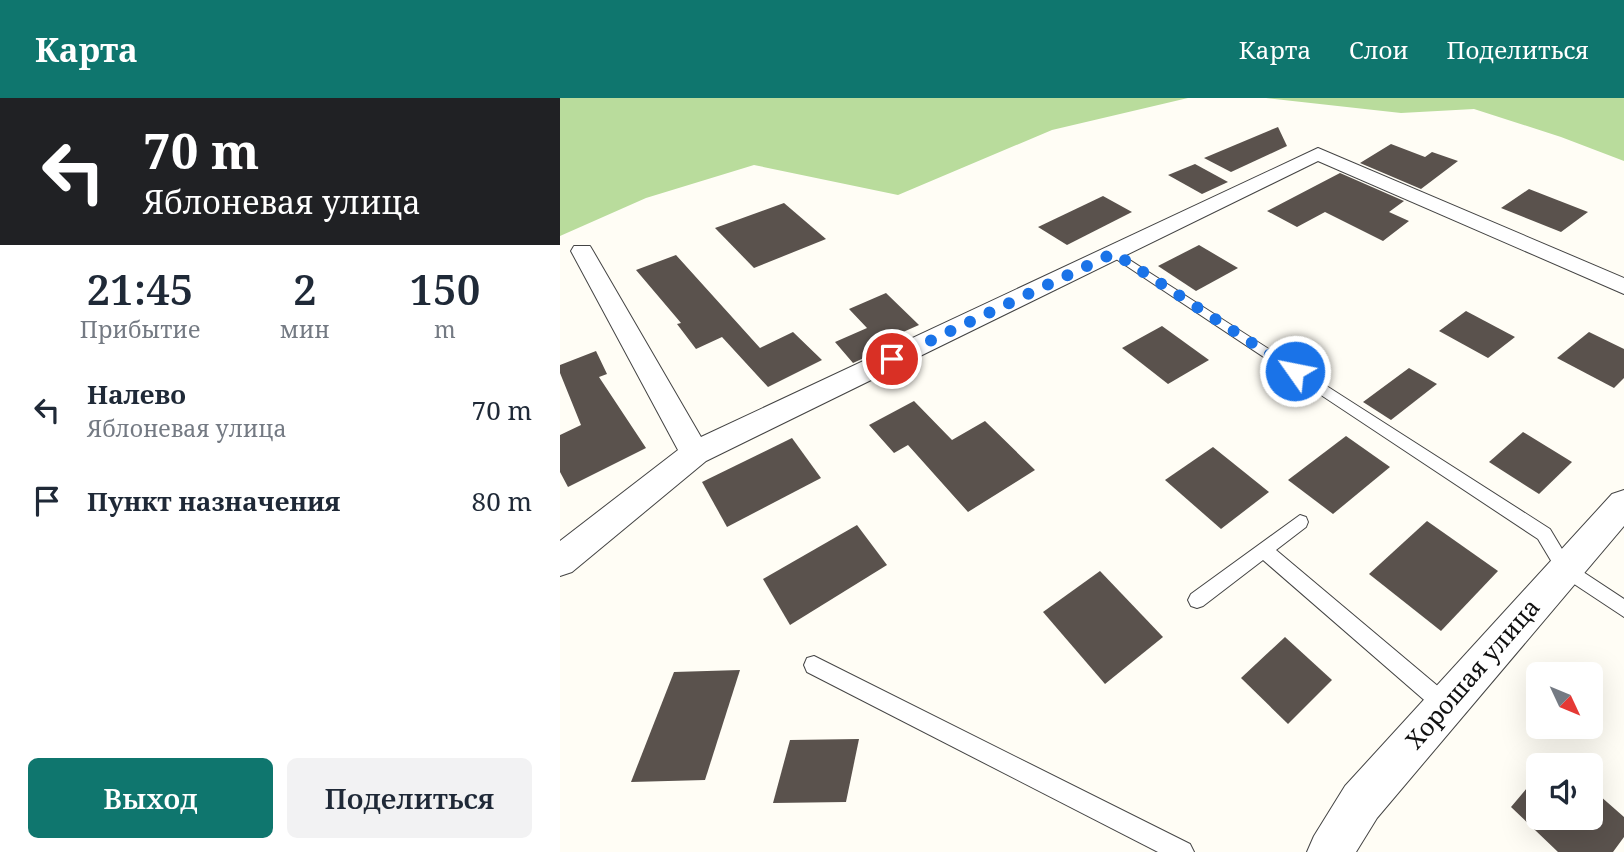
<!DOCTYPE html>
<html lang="ru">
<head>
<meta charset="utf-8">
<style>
  body { margin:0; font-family:"Noto Serif",serif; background:#f2f2f3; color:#1f2937; height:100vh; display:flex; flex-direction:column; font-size:26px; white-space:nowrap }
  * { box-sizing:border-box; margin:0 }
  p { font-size:23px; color:#747a83 }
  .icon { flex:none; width:38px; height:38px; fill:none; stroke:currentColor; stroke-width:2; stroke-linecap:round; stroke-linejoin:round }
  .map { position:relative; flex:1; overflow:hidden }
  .side { display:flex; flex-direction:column; background:#fff; width:560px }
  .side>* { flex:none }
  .hud { background:#202124; color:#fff; overflow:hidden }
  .needle { width:46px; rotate:134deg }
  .fabs { position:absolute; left:966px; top:564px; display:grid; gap:14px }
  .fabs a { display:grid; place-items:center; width:77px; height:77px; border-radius:10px; background:#fff; box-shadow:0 7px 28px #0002; font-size:35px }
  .pin { position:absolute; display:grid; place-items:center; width:60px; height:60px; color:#fff; margin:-30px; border:4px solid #fff; border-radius:50%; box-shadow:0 2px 7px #0007 }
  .me { position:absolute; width:77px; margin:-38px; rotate:303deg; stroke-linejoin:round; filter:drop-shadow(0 0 5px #0008) }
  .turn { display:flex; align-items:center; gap:24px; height:147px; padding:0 28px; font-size:32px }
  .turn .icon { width:91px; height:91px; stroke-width:2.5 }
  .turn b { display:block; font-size:49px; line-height:60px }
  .eta { display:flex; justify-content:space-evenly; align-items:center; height:119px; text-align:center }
  .eta b { font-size:42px; font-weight:600; line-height:49px }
  .button { display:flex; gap:14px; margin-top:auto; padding:14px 28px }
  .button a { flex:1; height:80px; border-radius:10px; background:#0f766e; color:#fff; font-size:28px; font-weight:600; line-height:80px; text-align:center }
  .button a+a { background:#f2f2f3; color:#1f2937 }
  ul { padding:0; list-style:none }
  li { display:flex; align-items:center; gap:21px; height:91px; padding:0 28px }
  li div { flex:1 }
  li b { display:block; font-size:26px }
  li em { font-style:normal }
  header { display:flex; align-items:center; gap:42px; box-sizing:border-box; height:98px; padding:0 35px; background:#0f766e; color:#fff }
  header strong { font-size:33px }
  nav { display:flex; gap:38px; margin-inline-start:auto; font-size:24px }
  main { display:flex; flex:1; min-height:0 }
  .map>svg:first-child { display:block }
  .forest { fill:#b9dc9c }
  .building { fill:#5a524d }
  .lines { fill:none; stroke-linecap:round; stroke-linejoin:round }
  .service-casing { stroke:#444; stroke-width:2 }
  .minor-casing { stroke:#444; stroke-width:2 }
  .service { fill:#fff; fill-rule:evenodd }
  .minor { fill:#fff; fill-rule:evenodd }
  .route { stroke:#1a73e8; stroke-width:12; stroke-dasharray:0 21.6 }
  .labels { text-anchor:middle; stroke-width:7; stroke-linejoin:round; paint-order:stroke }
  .near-street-label { font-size:24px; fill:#111; stroke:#fff }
</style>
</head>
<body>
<header>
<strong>Карта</strong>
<nav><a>Карта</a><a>Слои</a><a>Поделиться</a></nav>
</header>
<main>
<section class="side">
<div class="hud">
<div class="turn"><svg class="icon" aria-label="left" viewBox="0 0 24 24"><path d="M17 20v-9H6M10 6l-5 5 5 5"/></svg><div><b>70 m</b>Яблоневая улица</div></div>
</div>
<div class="eta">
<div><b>21:45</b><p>Прибытие</p></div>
<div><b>2</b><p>мин</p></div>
<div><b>150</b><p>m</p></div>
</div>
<ul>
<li><svg class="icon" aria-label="left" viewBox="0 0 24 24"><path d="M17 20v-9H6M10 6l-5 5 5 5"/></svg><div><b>Налево</b><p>Яблоневая улица</p></div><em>70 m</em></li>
<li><svg class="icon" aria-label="arrive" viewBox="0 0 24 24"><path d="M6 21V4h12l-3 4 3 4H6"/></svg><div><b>Пункт назначения</b></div><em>80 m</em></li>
</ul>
<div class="button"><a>Выход</a><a>Поделиться</a></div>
</section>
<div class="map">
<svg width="1064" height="754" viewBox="0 0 1064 754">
  <rect width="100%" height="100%" fill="#fffdf5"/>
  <g class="forest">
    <path d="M0 0H628L492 32 338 97 194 67 86 100 0 138Z"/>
    <path d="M706 0H1064V63L1001 39 914 11 841 15Z"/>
  </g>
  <g class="building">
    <path d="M718 29 727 48 671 74 644 60Z"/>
    <path d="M831 46 865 59 872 54 898 63 861 91 800 65Z"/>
    <path d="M635 66 668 84 642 96 608 77Z"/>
    <path d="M780 75 844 103 829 114 849 123 823 143 765 114 737 129 707 113Z"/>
    <path d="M969 91 1028 114 1001 134 941 110Z"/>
    <path d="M543 98 572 114 507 147 478 129Z"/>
    <path d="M224 105 266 141 194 170 155 130Z"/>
    <path d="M639 147 678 170 636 193 598 168Z"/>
    <path d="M116 157 200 250 233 234 262 262 208 289 162 239 136 251 117 226 121 225 76 172Z"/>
    <path d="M326 195 359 227 325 242 330 248 293 265 275 244 307 230 289 211Z"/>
    <path d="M906 213 955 239 928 260 879 233Z"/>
    <path d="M602 228 649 262 608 286 562 250Z"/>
    <path d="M1029 234 1064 251V280L1054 290 997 260Z"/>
    <path d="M36 253 47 276 39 279 86 350 8 389 0 374V337L21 327 0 275V267Z"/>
    <path d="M849 270 877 286 831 322 803 304Z"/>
    <path d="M354 303 392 342 425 323 475 372 408 414 348 347 334 355 309 327Z"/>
    <path d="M963 334 1012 364 979 396 929 364Z"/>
    <path d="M786 338 830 369 773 416 728 382Z"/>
    <path d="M232 340 261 380 167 429 142 384Z"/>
    <path d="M653 349 709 394 661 431 605 382Z"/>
    <path d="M867 423 938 473 881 533 809 476Z"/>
    <path d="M297 427 327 467 230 527 203 481Z"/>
    <path d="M540 473 603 539 545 586 483 514Z"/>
    <path d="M725 539 772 582 728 626 681 580Z"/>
    <path d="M180 572 145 682 71 684 114 574Z"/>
    <path d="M299 641 286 704 213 705 230 642Z"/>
    <path d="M978 677V719H1031V690L1064 719V739L1053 754H998L951 709Z"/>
  </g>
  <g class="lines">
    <g class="service-casing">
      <g id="service">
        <path d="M554 152 990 431 1011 466 1064 501V519L999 476 978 441 550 157V153Z"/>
        <path d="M740 417 746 419 748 424 746 429 716 452 892 600 895 607 892 614 885 617 878 614 703 462 643 508 637 510 631 508 628 502 631 496Z"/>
        <path d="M254 558 630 746 634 754H598L247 574 244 567 247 560Z"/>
      </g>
    </g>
    <g class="minor-casing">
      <g id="minor">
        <path d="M758 50 1064 180V196L758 63 146 363 12 474 0 478V443L118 352 11 153 14 148H30L33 153 141 339Z"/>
        <path d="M1064 392V428L817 720 796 754H747L754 738 785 688 1052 396Z"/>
      </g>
    </g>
    <use href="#service" class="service"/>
    <use href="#minor" class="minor"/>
  </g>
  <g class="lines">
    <path class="route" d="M332 261 554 155 735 273"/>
  </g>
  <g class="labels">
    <g class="near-street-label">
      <text transform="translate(913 576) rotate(-49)" y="8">Хорошая улица</text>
    </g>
  </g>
</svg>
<div class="fabs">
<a><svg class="needle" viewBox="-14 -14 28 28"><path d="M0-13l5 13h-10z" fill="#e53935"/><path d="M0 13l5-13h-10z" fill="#747a83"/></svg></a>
<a><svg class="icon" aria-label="sound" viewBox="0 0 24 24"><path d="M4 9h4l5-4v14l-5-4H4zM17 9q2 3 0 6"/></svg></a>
</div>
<div class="pin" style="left:332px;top:261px;background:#d93025"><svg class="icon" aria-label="arrive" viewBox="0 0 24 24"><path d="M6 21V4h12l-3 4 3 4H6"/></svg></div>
<svg class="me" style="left:735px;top:273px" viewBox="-20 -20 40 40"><circle r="17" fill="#1a73e8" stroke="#fff" stroke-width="3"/><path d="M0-11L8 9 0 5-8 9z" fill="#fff"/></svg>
</div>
</main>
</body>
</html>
